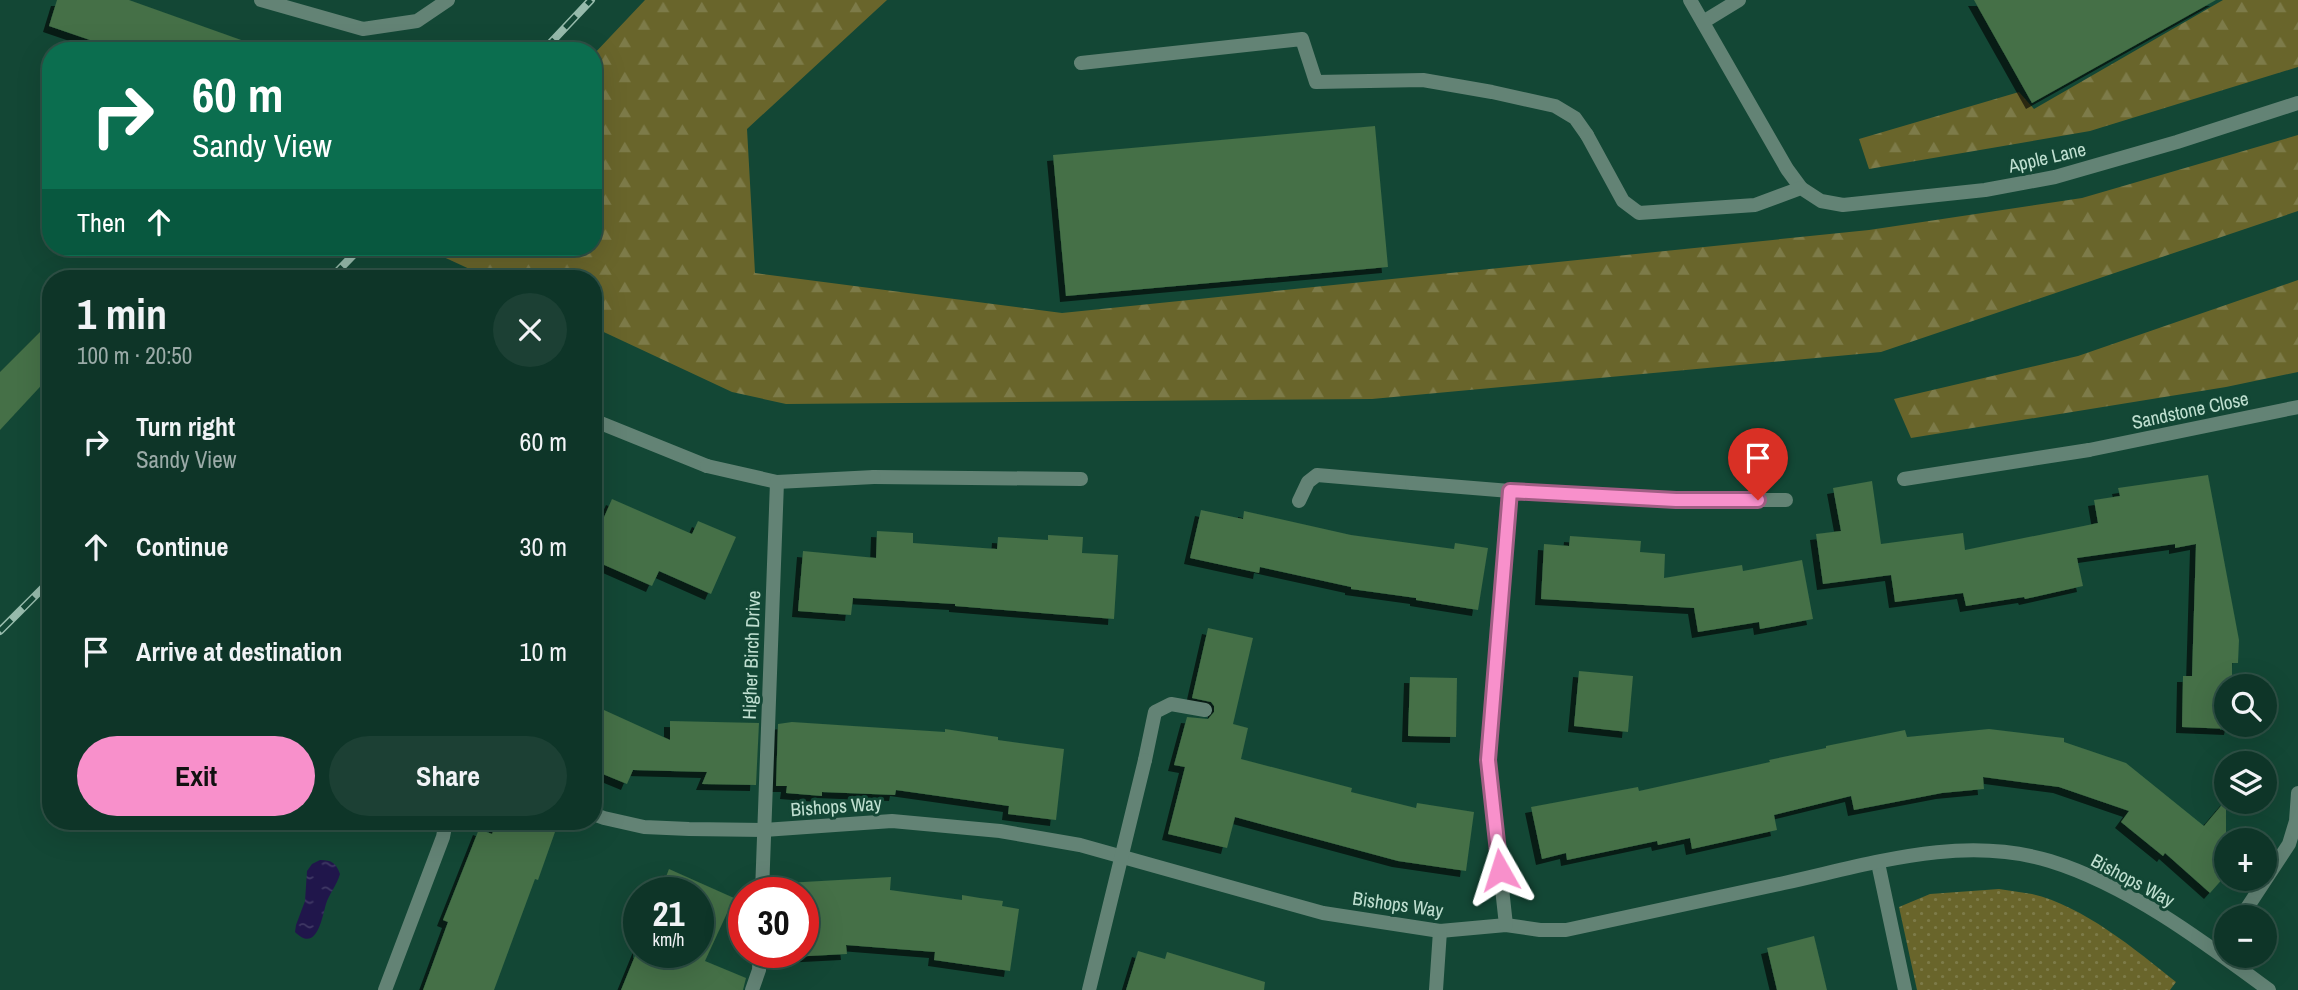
<!DOCTYPE html>
<html lang="en">
<head>
<meta charset="utf-8">
<style>
  body { margin:0; font-family:"Archivo Narrow",sans-serif; background:#1c4034; color:#f1f3f6; height:100vh; display:flex; flex-direction:column; font-size:26px; white-space:nowrap }
  * { box-sizing:border-box; margin:0 }
  p { font-size:23px; color:#9baba8 }
  .icon { flex:none; width:38px; height:38px; fill:none; stroke:currentColor; stroke-width:2; stroke-linecap:round; stroke-linejoin:round }
  .map { position:relative; flex:1; overflow:hidden }
  .panel { position:absolute; left:42px; top:270px; width:560px; height:560px; display:flex; flex-direction:column; background:#0e3528; border-radius:28px; box-shadow:0 7px 28px #0002,0 0 0 2px #2e5045 }
  .panel>* { flex:none }
  .guide { position:absolute; left:42px; top:42px; width:560px; height:214px; border-radius:28px; box-shadow:0 7px 28px #0002,0 0 0 2px #2e5045; background:#0b6e4f; color:#fff; overflow:hidden }
  .fabs { position:absolute; left:2214px; top:674px; display:grid; gap:14px }
  .fabs a { display:grid; place-items:center; width:63px; height:63px; border-radius:50%; background:#0e3528; box-shadow:0 7px 28px #0002,0 0 0 2px #2e5045; font-size:35px }
  .speed { position:absolute; left:623px; top:877px; display:flex; gap:14px; font-size:35px; font-weight:700; text-align:center }
  .speed>* { display:grid; place-content:center; width:91px; height:91px; border-radius:50%; background:#0e3528; box-shadow:0 7px 28px #0002,0 0 0 2px #2e5045; line-height:1 }
  .speed small { font-size:18px; font-weight:400 }
  .speed .limit { border:10px solid #d22; background:#fff; color:#111 }
  .pin { position:absolute; display:grid; place-items:center; width:60px; height:60px; color:#fff; margin:-72px -30px; border-radius:50% 50% 50% 0; rotate:-45deg; box-shadow:0 0 7px #0007 }
  .pin .icon { rotate:45deg }
  .me { position:absolute; width:77px; margin:-38px; rotate:354deg; stroke-linejoin:round; filter:drop-shadow(0 0 5px #0008) }
  .turn { display:flex; align-items:center; gap:24px; height:147px; padding:0 35px; font-size:32px }
  .turn .icon { width:91px; height:91px; stroke-width:2.5 }
  .turn b { display:block; font-size:49px; line-height:60px }
  .then { display:flex; align-items:center; height:66px; padding:0 35px; background:#0003; gap:14px; font-size:26px }
  .round { display:grid; place-items:center; flex:none; width:74px; height:74px; border-radius:37px; background:#1c4034 }
  .headline { display:flex; align-items:center; justify-content:space-between; height:119px; padding:0 35px }
  h1 { font-size:42px; font-weight:800; line-height:52px }
  .action { display:flex; gap:14px; margin-top:auto; padding:14px 35px }
  .action a { flex:1; height:80px; border-radius:42px; background:#f890cb; color:#111; font-size:28px; font-weight:800; line-height:80px; text-align:center }
  .action a+a { background:#1c4034; color:#f1f3f6 }
  ul { padding:0; list-style:none }
  li { display:flex; align-items:center; gap:21px; height:105px; padding:0 35px }
  li div { flex:1 }
  li b { display:block; font-size:26px }
  li em { font-style:normal }
  .map>svg:first-child { display:block }
  .forest { fill:url(#forest-firs) }
  .park { fill:url(#park-dots) }
  .water { fill:url(#water-ripples) }
  .building { fill:#446f47; filter:url(#shadow) }
  .lines { fill:none; stroke-linecap:round; stroke-linejoin:round }
  .lane { stroke:#638375; stroke-width:14 }
  .street { stroke:#638375; stroke-width:14 }
  .rail-casing { stroke:#97bbac; stroke-width:8 }
  .rail { stroke:#134735; stroke-width:5; stroke-dasharray:16; stroke-linecap:butt }
  .route-casing { stroke:#a15e84; stroke-width:18 }
  .route { stroke:#f890cb; stroke-width:12 }
  .labels { text-anchor:middle; stroke-width:6; stroke-linejoin:round; paint-order:stroke }
  .street-label { font-size:19px; fill:#c0e0d1; stroke:#134735 }
</style>
</head>
<body>
<div class="map">
<svg width="2298" height="990" viewBox="0 0 2298 990">
  <defs>
    <pattern id="forest-firs" width="22" height="20" patternUnits="userSpaceOnUse" patternTransform="scale(1.75)"><rect width="22" height="20" fill="#69652b"/><path d="M5 1l3.5 6h-7zM16 11l3.5 6h-7z" fill="#7d7b49"/></pattern>
    <pattern id="park-dots" width="8" height="8" patternUnits="userSpaceOnUse" patternTransform="scale(1.75)"><rect width="8" height="8" fill="#69652b"/><path d="M2 2h.1M6 6h.1" fill="none" stroke="#7d7b49" stroke-width="1.8" stroke-linecap="round"/></pattern>
    <pattern id="water-ripples" width="26" height="14" patternUnits="userSpaceOnUse" patternTransform="scale(1.75)"><rect width="26" height="14" fill="#20164b"/><path d="M2 4q2-2 4 0t4 0M15 11q2-2 4 0t4 0" fill="none" stroke="#3f3864"/></pattern>
    <filter id="shadow"><feDropShadow dx="-6" dy="6" stdDeviation="0" flood-color="#0009"/></filter>
  </defs>
  <rect width="100%" height="100%" fill="#134735"/>
  <g class="forest">
    <path d="M645 0H887L747 129 755 273 1062 313 1869 230 2082 198 2298 135V211L1881 352 1372 399 786 404 732 392 593 327V278H489L422 247H593V55Z"/>
    <path d="M2223 0H2298V67L2090 131 1869 169 1859 139 2019 92 2034 109Z"/>
    <path d="M2298 280V372L2226 387 1911 438 1894 399 2078 356Z"/>
  </g>
  <path class="park" d="M1999 889C2010 891 2021 892 2032 894 2083 906 2135 949 2176 982L2170 990H1917L1899 907 1930 894Z"/>
  <path class="water" d="M320 860C332 860 336 863 340 874 337 885 329 894 326 904 322 917 317 954 295 932L296 925 305 901 307 871 312 864Z"/>
  <g class="building">
    <path d="M57 0H129L258 46 257 51H122L49 26Z"/>
    <path d="M1974 0H2216L2032 103Z"/>
    <path d="M1375 126 1388 267 1066 296 1053 155Z"/>
    <path d="M51 321V375L0 430V372Z"/>
    <path d="M2208 475 2239 640 2238 663H2232V686H2226V724H2231L2230 729 2182 727 2183 676H2192L2196 544 2175 548V544L2077 558 2083 586 2025 599 2024 597 1966 606 1963 593 1895 602 1891 575 1823 584 1816 534 1841 531 1833 488 1872 481 1881 544 1963 533 1965 550 2098 523 2094 500 2120 496 2118 488Z"/>
    <path d="M612 499 692 534 698 521 736 537 711 594 659 571 652 586 593 560V542Z"/>
    <path d="M1201 510 1243 519 1244 511 1351 535 1454 549 1455 543 1488 548 1478 610 1416 600V598L1351 589V587L1260 567 1259 573 1190 558Z"/>
    <path d="M877 531 913 533V543L997 549 998 537 1048 540V535L1083 537 1082 553 1118 555 1114 619 955 606V604L853 598 851 615 798 611 803 551 876 558Z"/>
    <path d="M1570 536 1641 541 1640 552 1665 554 1664 578 1742 565 1743 571 1802 560 1813 619 1760 629 1759 622 1698 632 1694 608 1541 599 1544 544 1569 546Z"/>
    <path d="M1208 628 1253 638 1233 724 1248 728 1241 759 1352 788 1351 792 1416 808 1417 803 1474 812 1466 871 1398 861 1235 817 1227 848 1168 834 1185 767 1174 765 1187 717 1208 719 1214 712V706L1211 702 1192 698Z"/>
    <path d="M1579 671 1633 676 1628 732 1574 726Z"/>
    <path d="M1410 677 1457 678 1456 737 1408 736Z"/>
    <path d="M593 705 670 740V721L759 723 756 785 702 784 707 772 633 770 627 784 593 770Z"/>
    <path d="M792 722 945 732V729L998 737V740L1064 749 1056 820 1008 814 1009 806 896 790 895 795 822 792V796L786 793 787 786H776L778 724Z"/>
    <path d="M1989 729 2064 738V742L2126 763 2204 826 2226 800V875L2210 893 2165 853 2163 856 2121 822 2129 811 2059 787 1983 777 1984 789 1942 793 1854 810 1851 796 1774 815 1777 830 1692 849 1690 838 1658 845 1657 841 1567 860 1566 853 1542 859 1531 807 1638 787 1639 791 1770 762 1769 760 1826 748V746L1905 730 1907 737Z"/>
    <path d="M497 821H525L555 832 538 880 535 879 494 990H423L448 922 443 920 479 829 492 834Z"/>
    <path d="M669 869 734 898 705 961 746 978 743 990H621L639 946V952H698V892H660Z"/>
    <path d="M891 877 890 890 962 900V895L980 898 1003 901 1002 906 1019 909 1010 971 934 960 935 952 846 945 847 954 790 957V952H803V892H786V883Z"/>
    <path d="M1814 936 1827 990H1777L1767 948Z"/>
    <path d="M1138 951 1165 959 1167 952 1265 982 1264 990H1126Z"/>
  </g>
  <g class="lines">
    <g class="lane">
      <path d="M1703 22 1739 0"/>
      <path d="M1081 63 1302 39 1316 82 1423 80 1492 92 1555 106 1575 118 1587 135"/>
      <path d="M593 420 707 466"/>
      <path d="M874 477 1081 479"/>
      <path d="M1904 479 2089 450"/>
      <path d="M1676 500H1786"/>
      <path d="M1299 501 1308 482 1317 475 1412 483"/>
      <path d="M1145 760 1155 712 1171 704 1205 710"/>
      <path d="M1878 863 1905 990"/>
    </g>
    <g class="street">
      <path d="M261 0 363 29 417 21 448 0"/>
      <path d="M1690 0 1787 169 1801 188"/>
      <path d="M1587 135 1623 201 1639 213 1755 205 1801 188 1821 201 1843 205 1985 190 2055 177 2177 142 2298 103"/>
      <path d="M2089 450 2298 407"/>
      <path d="M707 466 777 482 874 477"/>
      <path d="M1412 483 1510 491 1676 500"/>
      <path d="M593 814 604 818 644 827 689 829 764 830 892 821 1000 831 1080 845 1323 913 1440 931 1506 925 1540 930H1566C1639 914 1712 898 1784 883 1871 864 1962 834 2050 861 2128 885 2204 942 2269 990"/>
      <path d="M762 892 777 482"/>
      <path d="M2241 917 2289 844 2296 821 2298 793"/>
      <path d="M1506 925 1488 760 1510 491"/>
      <path d="M385 990 443 837 446 821"/>
      <path d="M752 990 759 970 760 952"/>
      <path d="M1089 990 1145 760"/>
      <path d="M1436 990 1440 931"/>
    </g>
    <g class="rail-casing">
      <g id="rail">
        <path d="M543 51 591 0"/>
        <path d="M331 278 361 247"/>
        <path d="M0 631 51 580"/>
      </g>
    </g>
    <use href="#rail" class="rail"/>
  </g>
  <g class="lines">
    <g class="route-casing">
      <path id="route" d="M1500 870 1488 760 1510 491 1676 500H1758"/>
    </g>
    <use href="#route" class="route"/>
  </g>
  <g class="labels">
    <g class="street-label">
      <text transform="translate(2047 157) rotate(-13)" y="7">Apple Lane</text>
      <text transform="translate(2190 410) rotate(-12)" y="7">Sandstone Close</text>
      <text transform="translate(751 655) rotate(-88)" y="7">Higher Birch Drive</text>
      <text transform="translate(836 806) rotate(-4)" y="7">Bishops Way</text>
      <text transform="translate(2133 880) rotate(28)" y="7">Bishops Way</text>
      <text transform="translate(1398 904) rotate(8)" y="7">Bishops Way</text>
    </g>
  </g>
</svg>
<div class="fabs">
<a><svg class="icon" aria-label="search" viewBox="0 0 24 24"><circle cx="10" cy="10" r="6"/><path d="M15 15l6 6"/></svg></a>
<a><svg class="icon" aria-label="layers" viewBox="0 0 24 24"><path d="M12 4l9 5-9 5-9-5zM3 14l9 5 9-5"/></svg></a>
<a>+</a>
<a>−</a>
</div>
<div class="speed"><div>21<small>km/h</small></div><div class="limit">30</div></div>
<div class="pin" style="left:1758px;top:500px;background:#d93025"><svg class="icon" aria-label="arrive" viewBox="0 0 24 24"><path d="M6 21V4h12l-3 4 3 4H6"/></svg></div>
<svg class="me" style="left:1500px;top:870px" viewBox="-20 -20 40 40"><path d="M0-17L14 15 0 8-14 15z" fill="#f890cb" stroke="#fff" stroke-width="4"/></svg>
<div class="guide">
<div class="turn"><svg class="icon" aria-label="right" viewBox="0 0 24 24"><path d="M7 20v-9h11M14 6l5 5-5 5"/></svg><div><b>60 m</b>Sandy View</div></div>
<div class="then">Then<svg class="icon" aria-label="ahead" viewBox="0 0 24 24"><path d="M12 20V5M6 11l6-6 6 6"/></svg></div>
</div>
<section class="panel">
<div class="headline"><div><h1>1 min</h1><p>100 m · 20:50</p></div><a class="round"><svg class="icon" aria-label="close" viewBox="0 0 24 24"><path d="M6 6l12 12M18 6L6 18"/></svg></a></div>
<ul>
<li><svg class="icon" aria-label="right" viewBox="0 0 24 24"><path d="M7 20v-9h11M14 6l5 5-5 5"/></svg><div><b>Turn right</b><p>Sandy View</p></div><em>60 m</em></li>
<li><svg class="icon" aria-label="ahead" viewBox="0 0 24 24"><path d="M12 20V5M6 11l6-6 6 6"/></svg><div><b>Continue</b></div><em>30 m</em></li>
<li><svg class="icon" aria-label="arrive" viewBox="0 0 24 24"><path d="M6 21V4h12l-3 4 3 4H6"/></svg><div><b>Arrive at destination</b></div><em>10 m</em></li>
</ul>
<div class="action"><a>Exit</a><a>Share</a></div>
</section>
</div>
</body>
</html>
